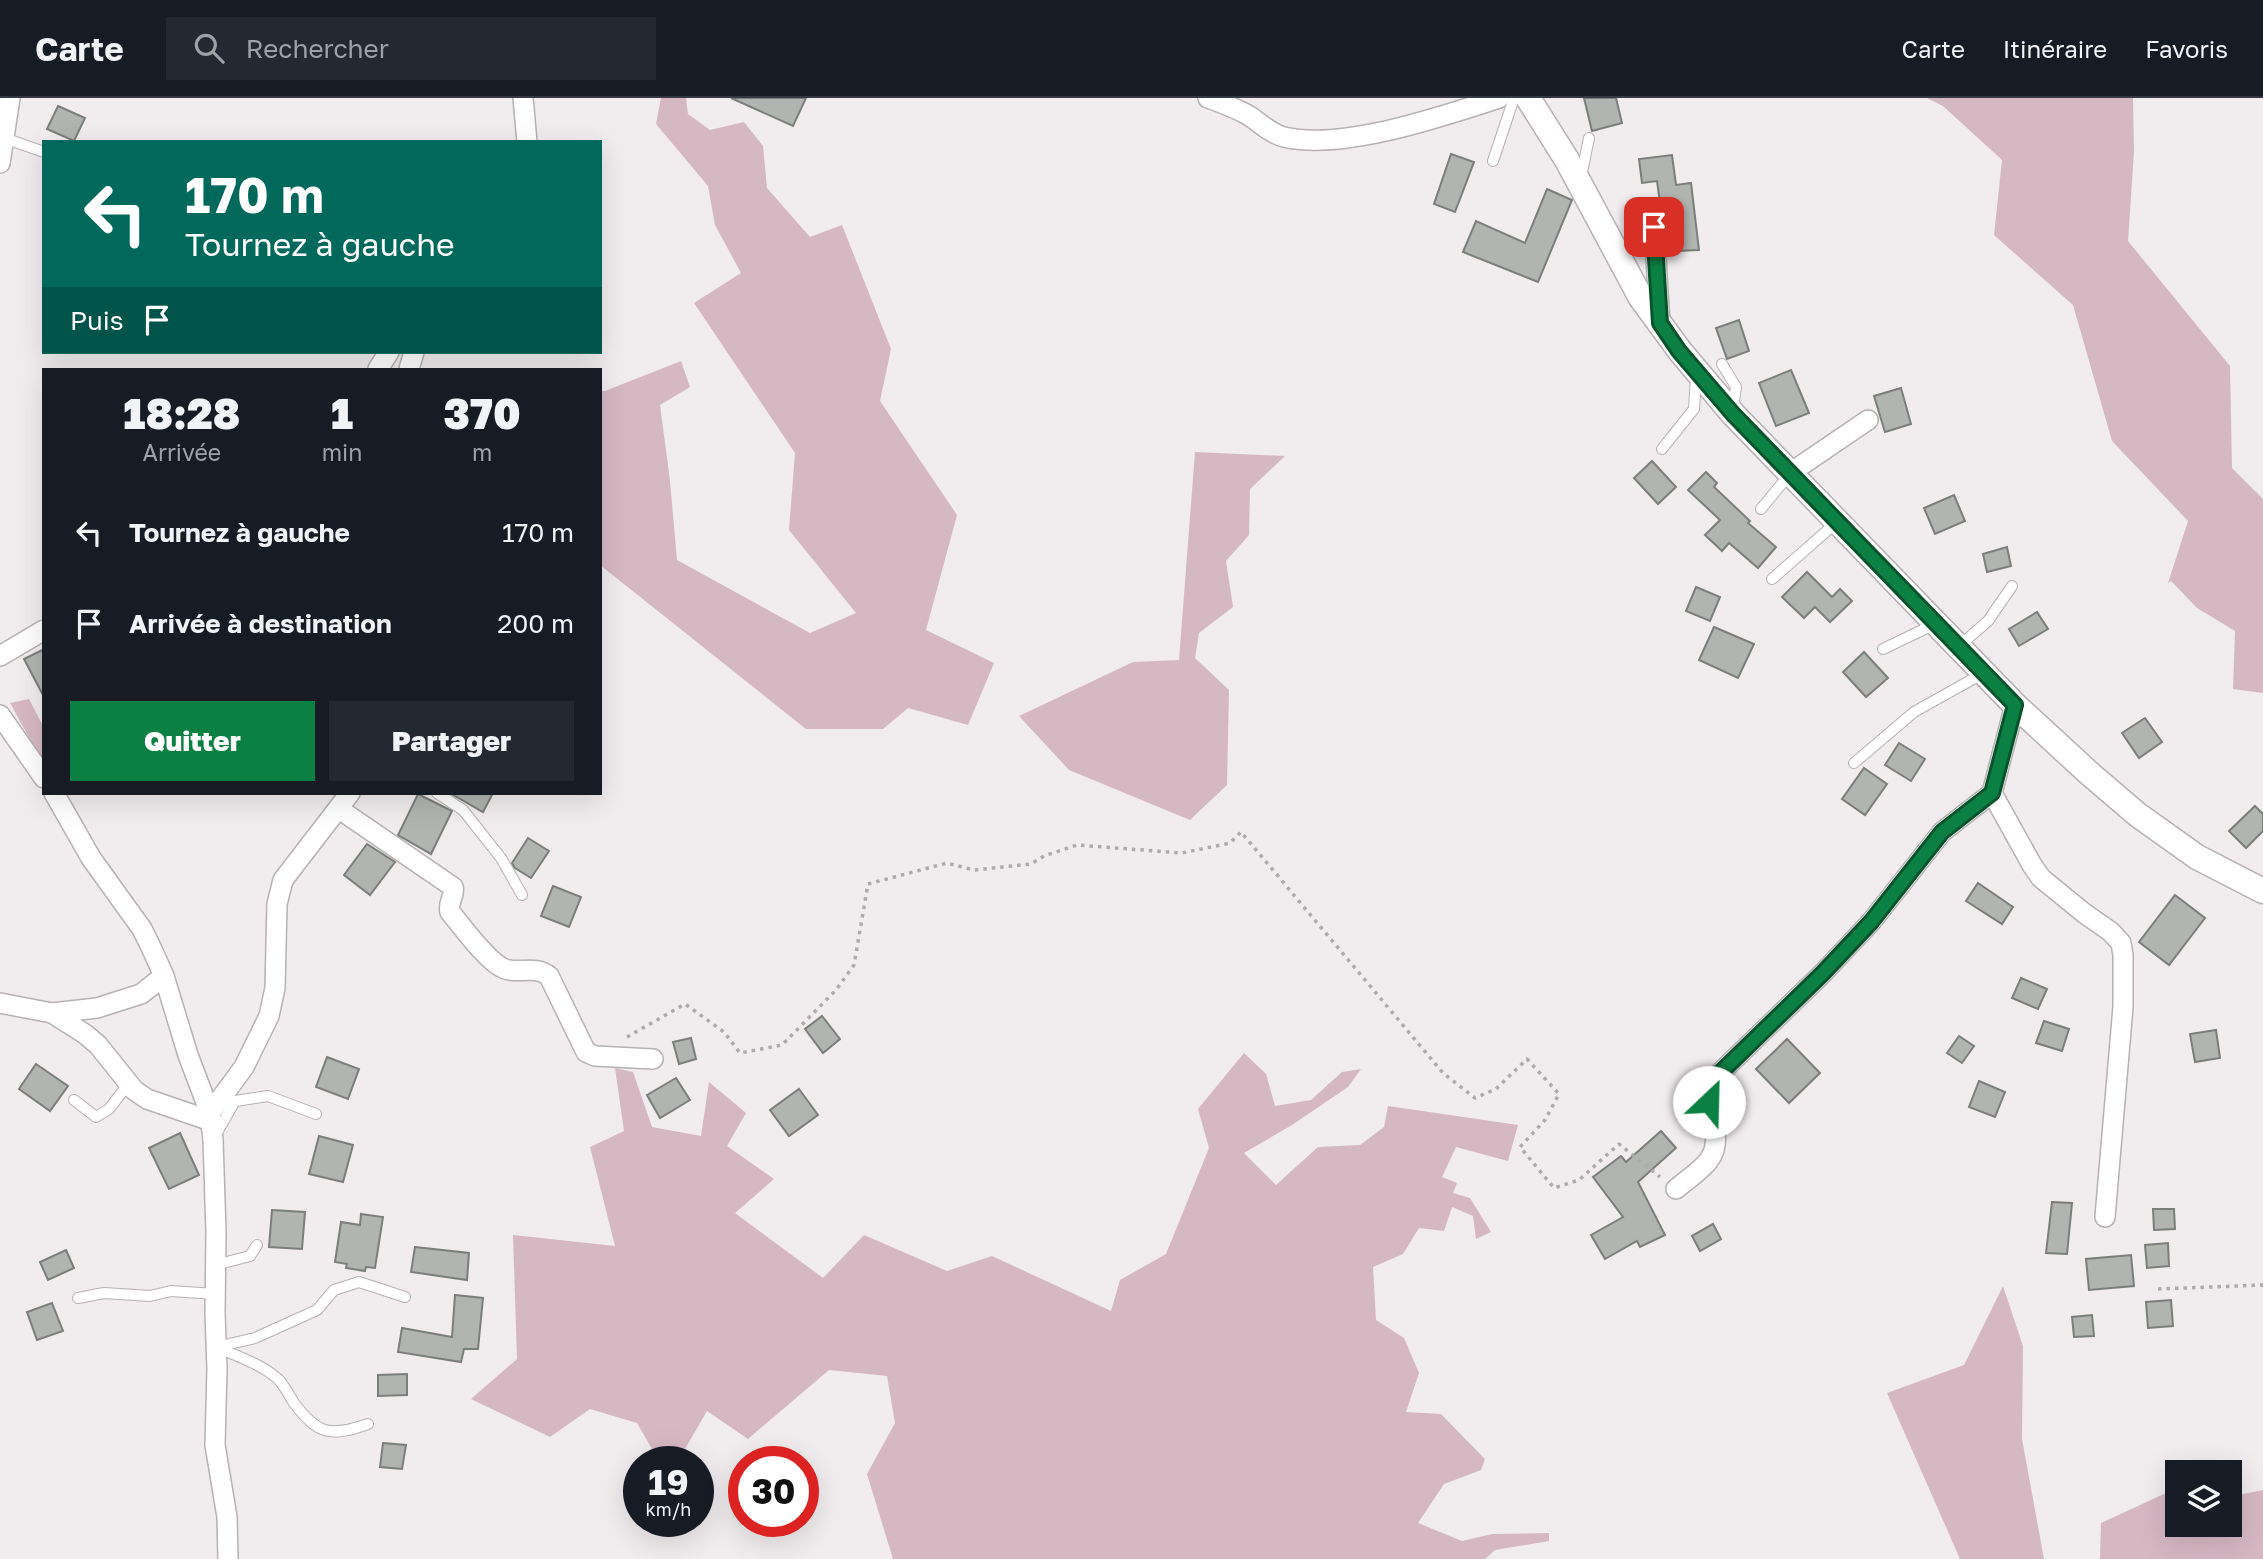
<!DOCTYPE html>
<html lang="fr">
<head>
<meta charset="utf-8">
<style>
  body { margin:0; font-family:"Golos Text",sans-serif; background:#242831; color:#f1f3f6; height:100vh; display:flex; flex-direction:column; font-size:26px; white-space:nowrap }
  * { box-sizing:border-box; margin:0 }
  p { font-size:23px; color:#9ea1a6 }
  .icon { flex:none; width:38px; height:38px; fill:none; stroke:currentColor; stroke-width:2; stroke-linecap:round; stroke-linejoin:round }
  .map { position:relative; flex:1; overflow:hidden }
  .sheet { position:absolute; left:42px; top:270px; width:560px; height:427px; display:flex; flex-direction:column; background:#171b24; border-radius:0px; box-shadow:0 7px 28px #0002 }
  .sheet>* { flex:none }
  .top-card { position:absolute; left:42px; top:42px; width:560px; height:214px; border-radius:0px; box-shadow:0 7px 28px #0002; background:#00695c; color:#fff; overflow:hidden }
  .controls { position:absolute; left:2165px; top:1362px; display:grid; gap:14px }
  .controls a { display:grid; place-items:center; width:77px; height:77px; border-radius:0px; background:#171b24; box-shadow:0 7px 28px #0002; font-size:35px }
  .speed { position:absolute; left:623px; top:1348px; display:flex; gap:14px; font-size:35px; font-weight:700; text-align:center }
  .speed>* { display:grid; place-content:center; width:91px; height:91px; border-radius:50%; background:#171b24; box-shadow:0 7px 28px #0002; line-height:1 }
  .speed small { font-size:18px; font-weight:400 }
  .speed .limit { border:10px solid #d22; background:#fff; color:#111 }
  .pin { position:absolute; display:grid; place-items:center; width:60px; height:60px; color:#fff; margin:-30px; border-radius:14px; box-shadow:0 4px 10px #0006 }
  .me { position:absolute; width:77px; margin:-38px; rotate:24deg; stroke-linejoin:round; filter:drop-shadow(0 0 5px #0008) }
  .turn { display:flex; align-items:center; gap:24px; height:147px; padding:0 28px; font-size:32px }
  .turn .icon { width:91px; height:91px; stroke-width:2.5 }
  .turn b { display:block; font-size:49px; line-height:60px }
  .then { display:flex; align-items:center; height:66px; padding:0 28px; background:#0003; gap:14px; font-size:26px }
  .eta { display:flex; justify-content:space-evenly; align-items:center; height:119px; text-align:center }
  .eta b { font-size:42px; font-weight:800; line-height:49px }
  .primary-button { display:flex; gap:14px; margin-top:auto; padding:14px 28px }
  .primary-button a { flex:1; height:80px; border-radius:0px; background:#0b8043; color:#fff; font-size:28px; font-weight:800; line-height:80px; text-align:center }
  .primary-button a+a { background:#242831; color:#f1f3f6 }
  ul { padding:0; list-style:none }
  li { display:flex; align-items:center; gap:21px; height:91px; padding:0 28px }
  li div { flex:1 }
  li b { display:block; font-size:26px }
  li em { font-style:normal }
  header { display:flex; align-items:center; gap:42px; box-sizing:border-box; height:98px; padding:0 35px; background:#171b24; border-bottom:2px solid #363941 }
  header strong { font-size:33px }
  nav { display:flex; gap:38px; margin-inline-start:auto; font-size:24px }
  .search { width:490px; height:63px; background:#242831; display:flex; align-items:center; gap:18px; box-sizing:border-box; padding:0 24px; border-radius:0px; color:#9ea1a6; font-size:26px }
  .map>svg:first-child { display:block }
  .green { fill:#d6b8c3 }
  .building { fill:#b1b4b1; stroke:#7b7f7c; stroke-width:2 }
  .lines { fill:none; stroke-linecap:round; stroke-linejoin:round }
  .service-casing { stroke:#b6b1b3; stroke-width:12 }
  .minor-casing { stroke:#b6b1b3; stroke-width:22 }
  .tertiary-casing { stroke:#b6b1b3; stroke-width:27 }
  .path { stroke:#afabad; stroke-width:3.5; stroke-dasharray:3.5 5; stroke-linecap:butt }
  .service { stroke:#fff; stroke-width:10 }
  .minor { stroke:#fff; stroke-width:19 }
  .tertiary { stroke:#fff; stroke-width:24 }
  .route-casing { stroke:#07532c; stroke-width:18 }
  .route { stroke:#0b8043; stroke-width:12 }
</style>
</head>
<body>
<header>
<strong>Carte</strong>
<div class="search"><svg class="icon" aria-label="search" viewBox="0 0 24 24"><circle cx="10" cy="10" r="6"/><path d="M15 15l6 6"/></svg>Rechercher</div>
<nav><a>Carte</a><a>Itinéraire</a><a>Favoris</a></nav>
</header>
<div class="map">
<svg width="2263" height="1461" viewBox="0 0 2263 1461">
  <rect width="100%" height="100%" fill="#f1ecee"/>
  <g class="green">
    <path d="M661 0H686L688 16 710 32 744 24 763 48 767 90 810 139 842 127 891 251 880 303 957 417 926 532 994 565 968 627 908 610 883 631H806L600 467V293H605L681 263 690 289 660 307 670 383 677 462 810 535 856 515 789 432 795 355 694 205 741 175 715 127 708 88 656 26Z"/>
    <path d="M1927 0H2133L2134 54 2128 143 2230 268 2232 370 2263 401V595L2233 591 2235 533 2197 510 2171 483 2168 485 2188 423 2112 343 2073 207 1994 137 2002 62 1943 8Z"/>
    <path d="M1195 354 1285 358 1250 391 1249 437 1226 463 1233 509 1199 535 1195 560 1229 592 1227 687 1190 722 1069 672 1019 618 1133 564 1179 562Z"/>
    <path d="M29 601 44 630V667L10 605Z"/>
    <path d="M1244 955 1266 976 1275 1008 1311 1002 1342 974 1361 971 1348 989 1292 1027 1244 1055 1276 1087 1318 1049 1360 1047 1384 1029 1388 1008 1518 1027 1508 1063 1456 1049 1442 1079 1457 1085 1453 1095 1470 1100 1491 1134 1476 1141 1473 1118 1452 1109 1444 1133 1419 1130 1403 1156 1373 1169 1376 1222 1404 1240 1419 1275 1406 1314 1441 1316 1485 1361 1481 1372 1444 1386 1418 1425 1462 1443 1492 1436 1549 1435V1443L1495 1452 1485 1461H893L867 1376 895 1325 887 1278 829 1272 748 1341 707 1313 678 1363H659L637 1325 590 1311 550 1339 471 1301 517 1261 513 1137 615 1148 590 1049 624 1033 615 970 633 974 652 1029 701 1038 709 984 746 1015 727 1048 774 1081 735 1115 823 1180 864 1137 947 1173 992 1158 1111 1213 1120 1182 1166 1156 1209 1050 1198 1011Z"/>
    <path d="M2003 1188 2023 1248 2022 1341 2044 1461H1960L1887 1295 1964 1267Z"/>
    <path d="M2177 1390V1426H2230V1396L2238 1397 2263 1392V1461H2100L2101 1425Z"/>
  </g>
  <g class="building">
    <path d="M731 0H806L793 28Z"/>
    <path d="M1584 0H1616L1622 25 1592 33Z"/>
    <path d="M58 8 85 20 74 43 47 31Z"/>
    <path d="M1451 56 1474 64 1455 114 1434 106Z"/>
    <path d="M1672 57 1676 87 1691 85 1699 152 1677 153 1675 128 1666 129 1662 120 1657 83 1642 85 1639 61Z"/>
    <path d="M1547 91 1572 102 1538 184 1463 154 1476 123 1525 145Z"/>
    <path d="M1739 222 1749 253 1727 261 1716 230Z"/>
    <path d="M1791 272 1809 315 1776 328 1759 285Z"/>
    <path d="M1901 290 1911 326 1885 334 1874 298Z"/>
    <path d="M1652 363 1676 389 1658 406 1634 380Z"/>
    <path d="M1706 374 1717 385 1714 389 1750 423 1748 425 1776 449 1758 470 1729 445 1722 453 1705 437 1720 422 1688 392Z"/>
    <path d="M1954 397 1965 423 1935 436 1924 410Z"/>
    <path d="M2007 449 2011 468 1987 474 1983 456Z"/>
    <path d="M1807 474 1832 499 1840 491 1852 503 1830 524 1815 509 1804 520 1782 499Z"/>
    <path d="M1696 489 1720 499 1710 523 1686 513Z"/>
    <path d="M2037 514 2048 531 2019 548 2009 531Z"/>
    <path d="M1714 529 1754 546 1738 580 1699 562Z"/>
    <path d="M44 551V599L24 561Z"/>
    <path d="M1864 554 1888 580 1866 599 1843 574Z"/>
    <path d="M2145 620 2162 644 2139 660 2122 635Z"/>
    <path d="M1899 645 1925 661 1911 683 1885 667Z"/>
    <path d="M1864 670 1887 686 1865 717 1842 701Z"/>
    <path d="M450 695H493L483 714Z"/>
    <path d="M418 696 452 713 431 756 398 737Z"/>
    <path d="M2255 708 2263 716V733L2246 750 2229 733Z"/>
    <path d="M528 740 549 753 531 780 515 770 512 765Z"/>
    <path d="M367 746 395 764 370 797 344 777Z"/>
    <path d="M1978 785 2013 809 2002 826 1966 803Z"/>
    <path d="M553 788 581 799 569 829 541 818Z"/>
    <path d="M2175 797 2205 820 2169 867 2139 844Z"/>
    <path d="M2021 880 2047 891 2038 911 2012 900Z"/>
    <path d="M822 918 840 941 823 955 805 931Z"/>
    <path d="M2044 923 2069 931 2062 953 2036 945Z"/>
    <path d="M2216 932 2220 960 2195 964 2190 936Z"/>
    <path d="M1959 938 1974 948 1962 965 1947 955Z"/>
    <path d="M691 940 696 961 679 966 673 944Z"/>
    <path d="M1787 941 1820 975 1789 1005 1756 971Z"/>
    <path d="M327 959 359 971 348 1001 316 989Z"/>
    <path d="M36 966 68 988 50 1013 19 991Z"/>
    <path d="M676 980 690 1002 660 1020 647 997Z"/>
    <path d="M1979 983 2005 994 1995 1019 1969 1009Z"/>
    <path d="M799 991 818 1017 789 1038 770 1012Z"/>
    <path d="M1661 1033 1676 1050 1638 1084 1665 1137 1640 1149 1637 1143 1605 1161 1591 1137 1623 1119 1593 1079 1621 1058 1626 1064Z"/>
    <path d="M180 1035 199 1077 169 1091 149 1050Z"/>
    <path d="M319 1038 353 1047 343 1084 309 1076Z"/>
    <path d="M2052 1104 2072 1105 2067 1156 2046 1155Z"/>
    <path d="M2153 1111H2174L2175 1131 2154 1132Z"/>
    <path d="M272 1112 305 1114 302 1151 269 1149Z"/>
    <path d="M361 1116 383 1119 375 1170 366 1169 365 1173 346 1170 347 1166 335 1164 341 1124 360 1127Z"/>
    <path d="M1713 1126 1721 1141 1700 1153 1692 1138Z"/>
    <path d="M2168 1145 2169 1168 2147 1170 2145 1147Z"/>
    <path d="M415 1149 469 1155 467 1182 411 1174Z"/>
    <path d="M66 1152 74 1170 48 1182 40 1164Z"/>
    <path d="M2131 1157 2134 1188 2089 1192 2086 1161Z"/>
    <path d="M455 1197 483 1200 478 1251H464L461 1264 398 1254 402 1230 452 1239Z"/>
    <path d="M2171 1202 2173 1228 2148 1230 2146 1204Z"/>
    <path d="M52 1205 63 1233 37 1242 27 1214Z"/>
    <path d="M2092 1217 2094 1238 2074 1239 2072 1219Z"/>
    <path d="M407 1276V1297L378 1298V1277Z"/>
    <path d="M383 1345 406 1347 402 1371 380 1369Z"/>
  </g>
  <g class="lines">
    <g class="service-casing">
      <g id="service">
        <path d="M1 39 44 54"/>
        <path d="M1493 63 1514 0"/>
        <path d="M1581 79 1589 40"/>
        <path d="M1722 266 1736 289 1733 310"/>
        <path d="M1662 351 1694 311 1696 279"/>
        <path d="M1761 411 1789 377"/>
        <path d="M1772 481 1837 424"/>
        <path d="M1958 549 1988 523 2012 488"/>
        <path d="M1883 551 1935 526"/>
        <path d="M1854 665 1914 614 1982 576"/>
        <path d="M437 695 463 712 501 760 522 797"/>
        <path d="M74 1002 96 1019 109 1011 129 985"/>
        <path d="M215 1038 235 1003 268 998 316 1016"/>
        <path d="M215 1167 250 1158 257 1147"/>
        <path d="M78 1200 104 1195 150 1198 171 1193 215 1196"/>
        <path d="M216 1249 255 1240 317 1212 334 1192 359 1184 405 1199"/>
        <path d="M217 1249C238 1259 262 1266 279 1282 285 1289 289 1297 294 1305 318 1337 331 1339 368 1326"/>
      </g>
    </g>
    <g class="minor-casing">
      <g id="minor">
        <path d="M523 0 527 44"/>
        <path d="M1208 0C1222 5 1235 10 1248 17 1259 24 1271 36 1284 39 1342 53 1443 18 1499 0"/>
        <path d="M0 65 10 0"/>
        <path d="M1654 129 1660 225"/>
        <path d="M378 271 389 254"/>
        <path d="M409 271 414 254"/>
        <path d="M1790 375 1868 322"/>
        <path d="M0 558 44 532"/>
        <path d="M0 617 44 680"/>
        <path d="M54 695 91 760 142 831 150 847 164 878 188 957 210 1015 213 1042 216 1134 215 1215 217 1271 215 1347 227 1419 228 1461"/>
        <path d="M1992 695 2032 767 2041 780 2084 815 2111 834 2121 845 2123 857V909L2105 1119"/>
        <path d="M339 711 453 789C456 797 447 804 450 814 462 828 488 865 505 871 520 876 535 867 549 878L586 954 595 958 653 961"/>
        <path d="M0 905 52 915 97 910 141 896 164 878"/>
        <path d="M52 915 85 936 98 947 134 992 147 1001 211 1023"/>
        <path d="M210 1015 244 969 269 918 275 890 277 806 283 782 350 695"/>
        <path d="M1676 1091C1686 1082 1701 1073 1709 1062 1723 1043 1710 1023 1709 1003 1708 993 1714 985 1718 977L1823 875 1871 824 1942 734 1992 695 2015 607"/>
      </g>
    </g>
    <g class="tertiary-casing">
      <path id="tertiary" d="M1528 0 1567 62 1641 200 1680 253 1733 316 2015 607 2090 676 2138 717 2197 759 2263 793"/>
    </g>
    <g class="path">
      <path d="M627 939 685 906 724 934 740 955 782 947 836 892 854 867 868 786 947 765 974 772 1031 766 1044 758 1077 747 1182 755 1230 745 1241 734 1443 975 1475 1000 1496 991 1527 961 1559 996 1545 1022 1520 1049 1554 1090 1579 1082 1619 1046 1660 1079"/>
      <path d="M2158 1191 2263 1187"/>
    </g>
    <use href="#service" class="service"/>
    <use href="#minor" class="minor"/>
    <use href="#tertiary" class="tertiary"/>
  </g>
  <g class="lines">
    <g class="route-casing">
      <path id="route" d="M1654 129 1660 225 1679 253 1733 316 2015 607 1992 695 1942 734 1871 824 1823 875 1718 977 1710 993 1709 1004"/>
    </g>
    <use href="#route" class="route"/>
  </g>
</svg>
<div class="controls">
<a><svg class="icon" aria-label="layers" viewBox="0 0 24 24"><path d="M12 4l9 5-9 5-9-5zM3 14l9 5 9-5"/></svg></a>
</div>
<div class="speed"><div>19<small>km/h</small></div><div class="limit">30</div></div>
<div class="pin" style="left:1654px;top:129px;background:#d93025"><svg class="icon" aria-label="arrive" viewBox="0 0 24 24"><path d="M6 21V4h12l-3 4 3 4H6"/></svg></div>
<svg class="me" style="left:1709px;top:1004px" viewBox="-20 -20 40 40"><circle r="19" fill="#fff"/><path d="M0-13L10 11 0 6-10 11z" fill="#0b8043"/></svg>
<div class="top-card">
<div class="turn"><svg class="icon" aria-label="left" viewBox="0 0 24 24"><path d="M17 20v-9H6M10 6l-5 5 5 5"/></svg><div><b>170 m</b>Tournez à gauche</div></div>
<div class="then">Puis<svg class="icon" aria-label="arrive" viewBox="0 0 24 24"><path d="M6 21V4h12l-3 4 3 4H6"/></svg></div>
</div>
<section class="sheet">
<div class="eta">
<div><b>18:28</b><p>Arrivée</p></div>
<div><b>1</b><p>min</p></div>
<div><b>370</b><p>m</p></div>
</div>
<ul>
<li><svg class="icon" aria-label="left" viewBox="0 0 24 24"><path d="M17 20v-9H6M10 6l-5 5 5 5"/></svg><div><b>Tournez à gauche</b></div><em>170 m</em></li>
<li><svg class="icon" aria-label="arrive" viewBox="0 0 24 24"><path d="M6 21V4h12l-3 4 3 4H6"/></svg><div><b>Arrivée à destination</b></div><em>200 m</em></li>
</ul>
<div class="primary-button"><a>Quitter</a><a>Partager</a></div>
</section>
</div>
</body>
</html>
